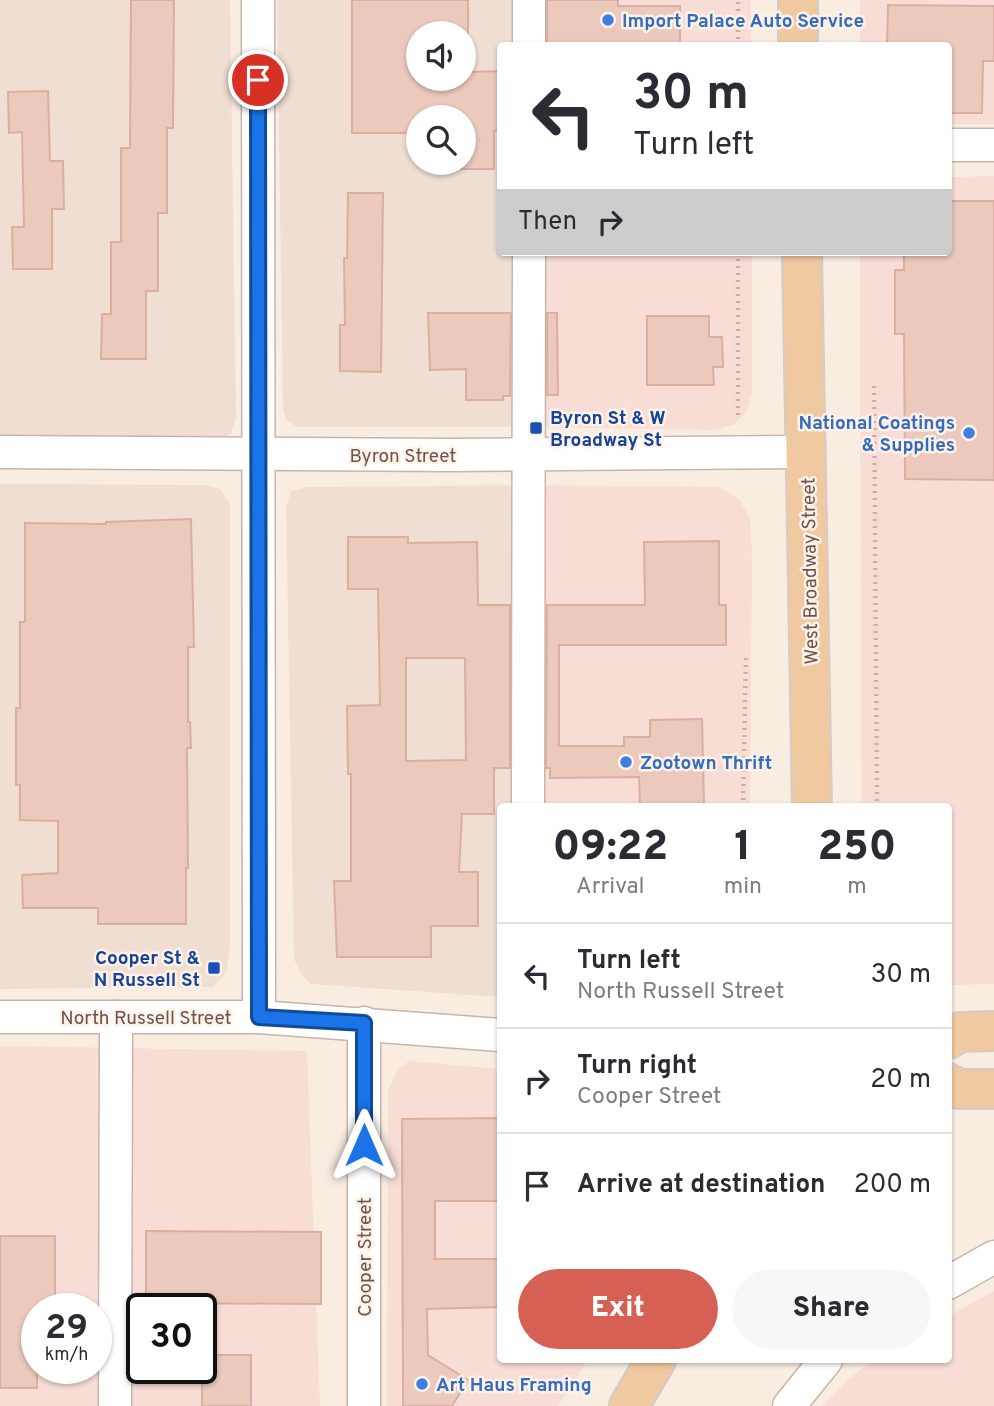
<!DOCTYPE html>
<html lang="en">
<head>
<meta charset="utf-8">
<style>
  body { margin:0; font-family:Overpass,sans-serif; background:#f7f7f7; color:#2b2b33; height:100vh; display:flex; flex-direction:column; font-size:26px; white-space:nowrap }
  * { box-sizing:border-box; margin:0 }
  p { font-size:23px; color:#7c7c81 }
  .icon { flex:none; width:38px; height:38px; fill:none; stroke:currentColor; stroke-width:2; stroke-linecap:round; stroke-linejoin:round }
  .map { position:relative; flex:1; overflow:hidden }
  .details { position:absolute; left:497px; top:803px; width:455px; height:560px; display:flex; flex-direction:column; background:#fff; border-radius:7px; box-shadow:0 2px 5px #0004 }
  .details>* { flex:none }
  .top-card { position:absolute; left:497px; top:42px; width:455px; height:214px; border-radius:7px; box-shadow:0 2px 5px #0004; background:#fff; color:#2b2b33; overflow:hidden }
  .fabs { position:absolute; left:406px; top:21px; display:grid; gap:14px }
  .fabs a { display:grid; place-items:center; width:70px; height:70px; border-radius:50%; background:#fff; box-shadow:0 2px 5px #0004; font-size:35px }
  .speed { position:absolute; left:21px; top:1293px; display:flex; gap:14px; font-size:35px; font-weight:700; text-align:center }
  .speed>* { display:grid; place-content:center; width:91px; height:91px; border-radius:50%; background:#fff; box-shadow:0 2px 5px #0004; line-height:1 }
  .speed small { font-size:18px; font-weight:400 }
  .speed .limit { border:4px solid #111; border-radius:10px; background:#fff; color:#111 }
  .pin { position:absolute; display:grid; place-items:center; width:60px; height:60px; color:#fff; margin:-30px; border:4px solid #fff; border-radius:50%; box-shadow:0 2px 7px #0007 }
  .me { position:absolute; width:77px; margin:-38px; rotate:0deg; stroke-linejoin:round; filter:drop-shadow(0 0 5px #0008) }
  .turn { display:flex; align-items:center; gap:24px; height:147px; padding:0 21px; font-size:32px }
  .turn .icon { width:91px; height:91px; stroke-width:2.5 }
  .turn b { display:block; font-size:49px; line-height:60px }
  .then { display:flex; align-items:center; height:66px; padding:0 21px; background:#0003; gap:14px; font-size:26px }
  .eta { display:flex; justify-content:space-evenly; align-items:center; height:119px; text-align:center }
  .eta b { font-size:42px; font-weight:800; line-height:49px }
  .cta { display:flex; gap:14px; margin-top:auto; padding:14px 21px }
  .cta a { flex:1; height:80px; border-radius:42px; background:#d66054; color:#fff; font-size:28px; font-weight:800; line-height:80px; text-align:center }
  .cta a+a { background:#f7f7f7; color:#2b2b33 }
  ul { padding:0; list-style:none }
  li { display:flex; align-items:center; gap:21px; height:105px; padding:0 21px; border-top:2px solid #e1e1e2 }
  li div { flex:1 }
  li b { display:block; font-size:26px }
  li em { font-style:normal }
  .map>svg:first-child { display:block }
  .residential { fill:#f0ded2; fill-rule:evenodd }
  .commercial { fill:#f8ddd7; fill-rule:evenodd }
  .building { fill:#ebc9bd; stroke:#dcae9f; stroke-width:2; fill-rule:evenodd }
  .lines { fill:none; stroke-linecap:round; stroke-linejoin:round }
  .minor-casing { stroke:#c8b4ab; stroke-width:35 }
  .major-casing { stroke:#d4cbc9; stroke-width:42 }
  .path { stroke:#d0ada1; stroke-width:4.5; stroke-dasharray:2 5; stroke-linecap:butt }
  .minor { stroke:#fff; stroke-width:32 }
  .major { stroke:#f1c9a1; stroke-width:38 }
  .route-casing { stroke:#114b97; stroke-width:18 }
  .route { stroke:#1a73e8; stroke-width:12 }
  .shop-dot { fill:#3f7fe0; stroke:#fdf2e8; stroke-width:2.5 }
  .transit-dot { fill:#1a4fb4; stroke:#fdf2e8; stroke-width:2.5 }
  .labels { text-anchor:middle; stroke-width:5; stroke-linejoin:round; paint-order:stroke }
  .shop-label { font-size:19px; font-weight:bold; fill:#366cbe; stroke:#fdf2e8; text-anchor:start }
  .transit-label { font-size:19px; font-weight:bold; fill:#164399; stroke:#fdf2e8; text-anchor:start }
  .street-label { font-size:19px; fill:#6e534c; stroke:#fdf2e8 }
</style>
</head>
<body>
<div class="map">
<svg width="994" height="1406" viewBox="0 0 994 1406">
  <rect width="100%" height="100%" fill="#f9ede2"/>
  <g class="residential">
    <path d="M0 0H230L236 418 231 434 220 439 0 438Z"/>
    <path d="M277 0H529V45L500 46V252H529V427H297L286 420 283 408ZM418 33H464V79H418ZM418 117H464V163H418Z"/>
    <path d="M0 484 204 485 220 489 230 504V948L226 973 213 987 0 989Z"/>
    <path d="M529 485V807H500V997L311 984 302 975 294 959 286 507 291 491 308 487Z"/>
  </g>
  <g class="commercial">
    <path d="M529 0H751V45L529 46Z"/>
    <path d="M860 0H994V124H949L948 46 860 45Z"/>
    <path d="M994 176V984L949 985 948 807H861L860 252H948L949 177Z"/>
    <path d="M529 252H752V393L747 412 733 425 714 430 529 427Z"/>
    <path d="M529 485 718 487 739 499 750 519 752 553 750 807H529Z"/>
    <path d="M0 1046 307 1051 320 1406H0ZM37 1309H96V1368H37ZM142 1309H201V1368H142Z"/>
    <path d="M409 1061 500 1069V1360H588L558 1406H387L388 1092 397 1070Z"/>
    <path d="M994 1291V1406H822L849 1379 874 1360H948L949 1316Z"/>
  </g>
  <g class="building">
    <path d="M131 0H174L173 128H167V213H158V291H146V359H101L102 314H111V242H121V148H130Z"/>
    <path d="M352 0H468V72L500 71V130L494 131V169H460V163H464V117H418V133H352ZM418 33H464V79H418Z"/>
    <path d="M547 0H618V6H680V46H547Z"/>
    <path d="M888 5 994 6V61H983L982 113H948V46H887Z"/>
    <path d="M48 91 50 161H63L64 209H52V269H13L12 227H24L22 132 9 133 8 92Z"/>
    <path d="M348 193H383L381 372 340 371V325H345L344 258H347Z"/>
    <path d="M948 201H994V480L905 479 904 334H895V270H904V252H948Z"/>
    <path d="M428 313H511L510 396H503V400H466V369L430 370Z"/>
    <path d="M547 313H557L558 395H547Z"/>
    <path d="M647 316H709V337H722L723 367H713L714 385H647Z"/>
    <path d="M191 519 194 647H188V722H190L191 748H187L188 868H186V924H98V908H23L22 875 58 873V821L20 820V785H16V708H20V622H25V523L106 524V522Z"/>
    <path d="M348 537H408V543L477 542 478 605H510V768H494V814H462L459 872H478V926H431V957H337L334 881H351V774H348L347 706 380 705 378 589H348ZM406 658H465L466 760 406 761Z"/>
    <path d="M719 541V605H726V645H559V746H624V737H650V720L702 719 704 807H640L639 777 550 778V768H546L547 605H645L644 542Z"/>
    <path d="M500 1118V1201H435V1259H500V1307L427 1309 428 1355 468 1380 452 1406H403L402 1119Z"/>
    <path d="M146 1231 321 1232V1304L146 1303Z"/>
    <path d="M0 1236H55V1309H37V1388H0Z"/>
    <rect x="202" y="1355" width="49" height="51"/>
  </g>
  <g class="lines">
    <g class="minor-casing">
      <g id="minor">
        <path d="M258 0 259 1017"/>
        <path d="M529 46V0"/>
        <path d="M948 145H994"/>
        <path d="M0 452 453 455 806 452"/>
        <path d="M528 807 529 252"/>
        <path d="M0 1017H259L500 1035"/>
        <path d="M364 1023V1406"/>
        <path d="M948 1283 994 1257"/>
        <path d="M115 1406 116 1017"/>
        <path d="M789 1406 826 1360"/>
      </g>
    </g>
    <g class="major-casing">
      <g id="major">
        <path d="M798 0V46"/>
        <path d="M802 252 812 807"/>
        <path d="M948 1039 960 1032 994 1031"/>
        <path d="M948 1083 959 1089H994"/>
        <path d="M629 1406 656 1360"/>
      </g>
    </g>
    <g class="path">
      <path d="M738 46V0"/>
      <path d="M738 252V416"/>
      <path d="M874 386 877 807"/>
      <path d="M743 807 746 655"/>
    </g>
    <use href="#minor" class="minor"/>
    <use href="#major" class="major"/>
  </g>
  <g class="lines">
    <g class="route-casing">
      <path id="route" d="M258 80 259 1017 364 1023V1145"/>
    </g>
    <use href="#route" class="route"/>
  </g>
  <g class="shop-dot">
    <circle cx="608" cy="20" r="7"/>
    <circle cx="969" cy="433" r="7"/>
    <circle cx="626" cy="762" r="7"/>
    <circle cx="422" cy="1384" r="7"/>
  </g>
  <g class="transit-dot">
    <rect x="529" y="421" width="14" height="14" rx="3.5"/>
    <rect x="207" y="961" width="14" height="14" rx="3.5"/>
  </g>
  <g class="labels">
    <g class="shop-label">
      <text x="622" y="27">Import Palace Auto Service</text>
      <text x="955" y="429" text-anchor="end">National Coatings<tspan x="955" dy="22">&amp; Supplies</tspan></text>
      <text x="640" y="769">Zootown Thrift</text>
      <text x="436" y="1391">Art Haus Framing</text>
    </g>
    <g class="transit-label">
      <text x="550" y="424">Byron St &amp; W<tspan x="550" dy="22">Broadway St</tspan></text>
      <text x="200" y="964" text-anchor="end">Cooper St &amp;<tspan x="200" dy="22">N Russell St</tspan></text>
    </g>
    <g class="street-label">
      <text x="403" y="462">Byron Street</text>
      <text transform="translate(809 571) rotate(-91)" y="7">West Broadway Street</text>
      <text x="146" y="1024">North Russell Street</text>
      <text transform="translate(364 1257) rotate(-90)" y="7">Cooper Street</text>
    </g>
  </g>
</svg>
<div class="fabs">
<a><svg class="icon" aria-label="sound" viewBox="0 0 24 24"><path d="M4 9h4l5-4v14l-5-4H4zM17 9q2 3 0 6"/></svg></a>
<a><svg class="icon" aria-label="search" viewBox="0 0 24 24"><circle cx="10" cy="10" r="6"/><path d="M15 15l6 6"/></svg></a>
</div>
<div class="speed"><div>29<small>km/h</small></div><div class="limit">30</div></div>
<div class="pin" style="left:258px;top:80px;background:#d93025"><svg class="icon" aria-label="arrive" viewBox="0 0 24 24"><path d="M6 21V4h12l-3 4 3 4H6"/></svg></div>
<svg class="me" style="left:364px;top:1145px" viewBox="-20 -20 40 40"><path d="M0-17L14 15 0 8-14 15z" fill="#1a73e8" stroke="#fff" stroke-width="4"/></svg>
<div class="top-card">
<div class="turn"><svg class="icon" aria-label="left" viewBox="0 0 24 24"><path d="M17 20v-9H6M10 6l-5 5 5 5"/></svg><div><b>30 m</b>Turn left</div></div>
<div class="then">Then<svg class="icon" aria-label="right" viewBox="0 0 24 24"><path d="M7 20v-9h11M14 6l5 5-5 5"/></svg></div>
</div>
<section class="details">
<div class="eta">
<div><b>09:22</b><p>Arrival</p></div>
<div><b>1</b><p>min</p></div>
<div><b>250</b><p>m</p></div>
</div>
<ul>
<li><svg class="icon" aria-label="left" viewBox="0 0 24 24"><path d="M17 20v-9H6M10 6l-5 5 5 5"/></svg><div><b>Turn left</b><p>North Russell Street</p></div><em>30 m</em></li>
<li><svg class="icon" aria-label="right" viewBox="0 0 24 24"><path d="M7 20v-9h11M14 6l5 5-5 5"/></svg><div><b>Turn right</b><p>Cooper Street</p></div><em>20 m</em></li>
<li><svg class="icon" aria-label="arrive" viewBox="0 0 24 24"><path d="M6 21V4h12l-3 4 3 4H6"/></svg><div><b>Arrive at destination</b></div><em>200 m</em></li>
</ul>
<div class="cta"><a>Exit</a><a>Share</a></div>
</section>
</div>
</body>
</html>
